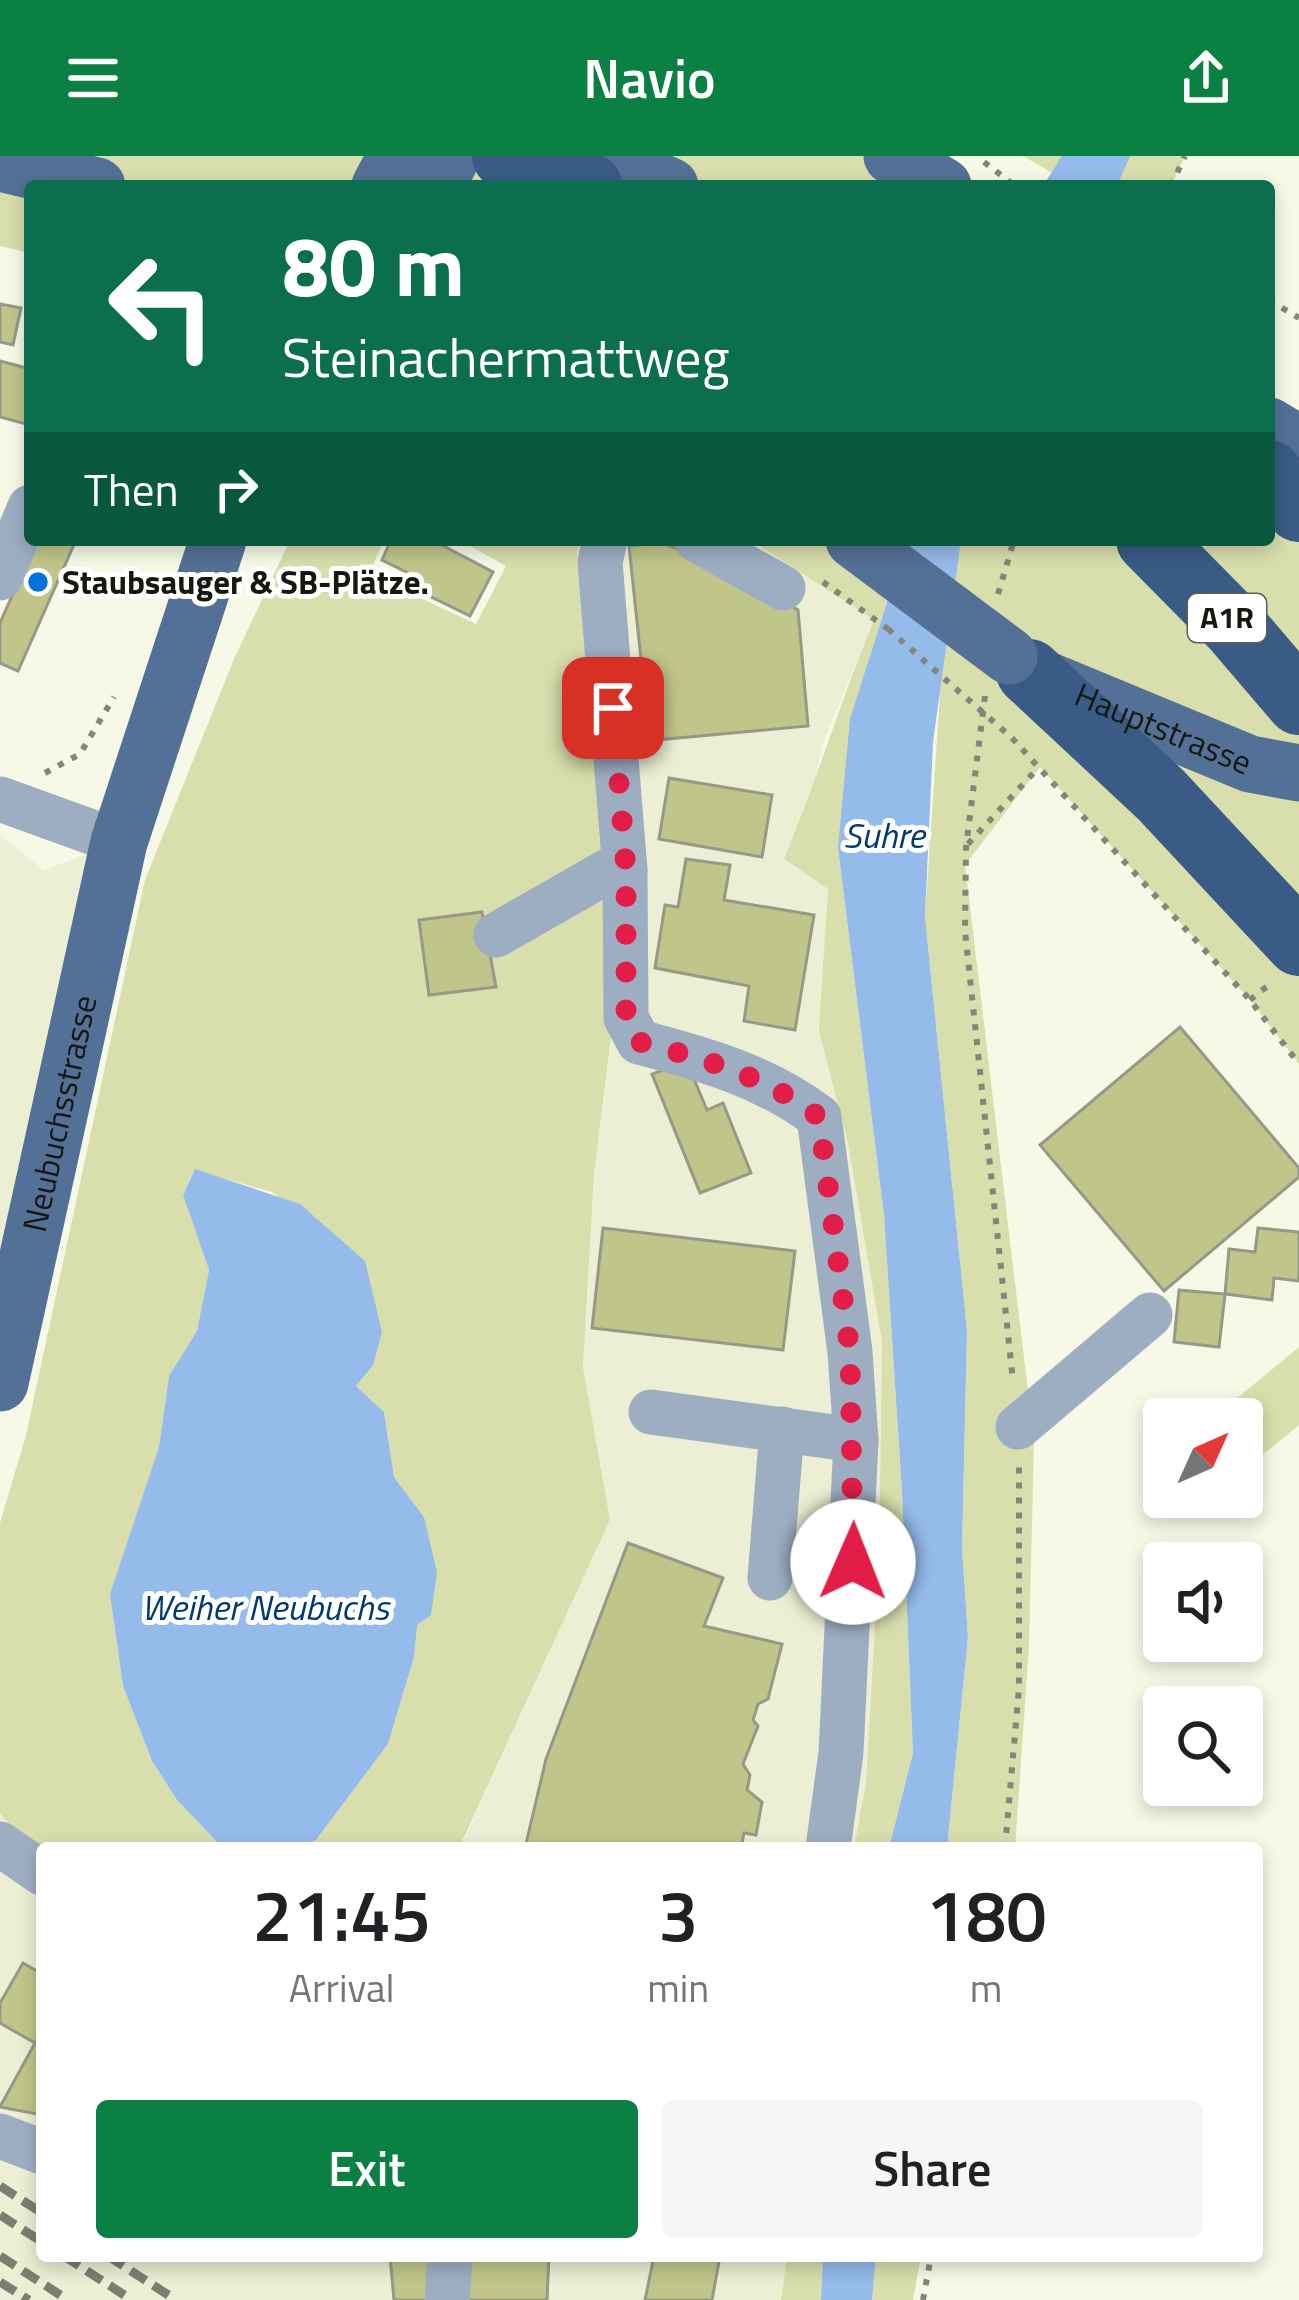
<!DOCTYPE html>
<html lang="en">
<head>
<meta charset="utf-8">
<style>
  body { margin:0; font-family:"Titillium Web",sans-serif; background:#f6f6f6; color:#202124; height:100vh; display:flex; flex-direction:column; font-size:45px; white-space:nowrap }
  * { box-sizing:border-box; margin:0 }
  p { font-size:39px; color:#757577 }
  .icon { flex:none; width:66px; height:66px; fill:none; stroke:currentColor; stroke-width:2; stroke-linecap:round; stroke-linejoin:round }
  .map { position:relative; flex:1; overflow:hidden }
  .drawer { position:absolute; left:36px; top:1686px; width:1227px; height:420px; display:flex; flex-direction:column; background:#fff; border-radius:12px; box-shadow:0 6px 18px #0003 }
  .drawer>* { flex:none }
  .banner { position:absolute; left:24px; top:24px; width:1251px; height:366px; border-radius:12px; box-shadow:0 6px 18px #0003; background:#0b6e4f; color:#fff; overflow:hidden }
  .needle { width:78px; rotate:45deg }
  .buttons { position:absolute; left:1143px; top:1242px; display:grid; gap:24px }
  .buttons a { display:grid; place-items:center; width:120px; height:120px; border-radius:12px; background:#fff; box-shadow:0 6px 18px #0003; font-size:60px }
  .pin { position:absolute; display:grid; place-items:center; width:102px; height:102px; color:#fff; margin:-51px; border-radius:24px; box-shadow:0 6px 18px #0006 }
  .me { position:absolute; width:132px; margin:-66px; rotate:1deg; stroke-linejoin:round; filter:drop-shadow(0 0 9px #0008) }
  .turn { display:flex; align-items:center; gap:42px; height:252px; padding:0 60px; font-size:54px }
  .turn .icon { width:156px; height:156px; stroke-width:2.5 }
  .turn b { display:block; font-size:84px; line-height:102px }
  .then { display:flex; align-items:center; height:114px; padding:0 60px; background:#0003; gap:24px; font-size:45px }
  .eta { display:flex; justify-content:space-evenly; align-items:center; height:204px; text-align:center }
  .eta b { font-size:72px; font-weight:600; line-height:84px }
  .action { display:flex; gap:24px; margin-top:auto; padding:24px 60px }
  .action a { flex:1; height:138px; border-radius:12px; background:#0b8043; color:#fff; font-size:48px; font-weight:600; line-height:138px; text-align:center }
  .action a+a { background:#f6f6f6; color:#202124 }
  header { display:flex; justify-content:space-between; align-items:center; height:156px; padding:0 60px; background:#0b8043; color:#fff; font-size:54px; font-weight:600 }
  .map>svg:first-child { display:block }
  .built { fill:#ecefd4 }
  .green { fill:#d9dead }
  .water { fill:#95bbea }
  .building { fill:#c0c68a; stroke:#979988; stroke-width:3 }
  .lines { fill:none; stroke-linecap:round; stroke-linejoin:round }
  .path { stroke:#848679; stroke-width:6; stroke-dasharray:6 9; stroke-linecap:butt }
  .minor { stroke:#9daec3; stroke-width:45 }
  .major { stroke:#537196; stroke-width:57 }
  .highway { stroke:#395b85; stroke-width:66 }
  .rail { stroke:#7c7e71; stroke-width:9; stroke-dasharray:18 9; stroke-linecap:butt }
  .path-bridge { stroke:#848679; stroke-width:6; stroke-dasharray:6 9; stroke-linecap:butt }
  .major-bridge { stroke:#537196; stroke-width:57 }
  .route { stroke:#e11d48; stroke-width:21; stroke-dasharray:0 37.8 }
  .poi-dot { fill:#0074db; stroke:#fff; stroke-width:4.5 }
  .labels { text-anchor:middle; stroke-width:10; stroke-linejoin:round; paint-order:stroke }
  .shield { fill:#fff; stroke:#5c5d58; stroke-width:3 }
  .shield-label { font-size:30px; font-weight:bold; fill:#161710 }
  .poi-label { font-size:33px; font-weight:bold; fill:#161710; stroke:#fff; text-anchor:start }
  .street-label { font-size:33px; fill:#161710; stroke:#fff }
  .water-label { font-size:36px; font-style:italic; fill:#013971; stroke:#fff }
</style>
</head>
<body>
<header><svg class="icon" aria-label="menu" viewBox="0 0 24 24"><path d="M4 6h16M4 12h16M4 18h16"/></svg>Navio<svg class="icon" aria-label="share" viewBox="0 0 24 24"><path d="M12 15V3M7 8l5-5 5 5M5 13v7h14v-7"/></svg></header>
<div class="map">
<svg width="1299" height="2144" viewBox="0 0 1299 2144">
  <rect width="100%" height="100%" fill="#f7f9e6"/>
  <g class="built">
    <path d="M581 384H751L874 464 825 582 812 635 784 703 828 733 820 874 848 988 882 1185 879 1400 866 1626 854 1692H460L610 1364 583 1211 594 1019 613 865 592 522 577 397Z"/>
    <path d="M0 679 44 714 119 686 0 1227Z"/>
    <path d="M0 1657 42 1707V2100H787L781 2144H0Z"/>
  </g>
  <g class="green">
    <path d="M0 0H868L914 30H97Z"/>
    <path d="M1023 0H1185L1171 30H1075Z"/>
    <path d="M0 27 30 36V97L0 90Z"/>
    <path d="M1269 317 1299 353V908L1250 844 1040 611 965 709 1034 1285 1029 1490 1015 1692H947L968 1481 962 1393 967 1175 925 761 941 522 838 692 884 1059 902 1336 913 1597 889 1692H854L866 1626 879 1400 882 1185 848 988 819 874 828 733 784 703C817 624 841 543 874 464L751 384H1269Z"/>
    <path d="M290 384H384L369 418 476 468 506 410 459 384H581L577 397 592 522 613 865 594 1019 583 1211 610 1364 459 1692H297L316 1684 388 1588 414 1501 424 1361 394 1321 384 1256 356 1230 372 1209 365 1105 272 1036 194 1014 183 1039 209 1114 197 1175 169 1220 159 1291 110 1438 123 1530 152 1605 177 1644 223 1692H42V1707L0 1657V1367L26 1279 145 724 234 503Z"/>
    <path d="M1299 1191V1269L1242 1316V1263H1212Z"/>
    <path d="M787 2100H823L821 2144H781Z"/>
    <path d="M876 2100H921L913 2144H872Z"/>
  </g>
  <g class="water">
    <path d="M1062 0H1130L1117 30H1043Z"/>
    <path d="M907 384H961L933 586 925 761 967 1175 962 1393 968 1481 947 1692H889L913 1597 902 1336 884 1059 838 692 850 563Z"/>
    <path d="M195 1013 300 1048 365 1105 382 1176 373 1209 356 1230 384 1256 394 1321 424 1361 437 1416 431 1459 417 1469 414 1501 388 1588 316 1684 297 1692H223L177 1644 152 1605 123 1530 110 1438 159 1291 169 1220 197 1175 209 1114 183 1039Z"/>
    <path d="M823 2100H876L872 2144H821Z"/>
  </g>
  <g class="building">
    <path d="M0 148 21 152 13 189 0 186Z"/>
    <path d="M0 205 30 213V269L0 261Z"/>
    <path d="M37 384H76L18 515 0 507V467Z"/>
    <path d="M391 384H432L493 416 470 460 401 426 406 416 382 404Z"/>
    <path d="M662 387 715 407 798 454 808 570 656 584 652 520 643 522 629 390Z"/>
    <path d="M669 622 772 639 762 701 659 683Z"/>
    <path d="M686 703 730 709 724 744 814 759 795 874 744 865 749 830 655 812 665 749 678 751Z"/>
    <path d="M482 756 496 831 429 839 419 764Z"/>
    <path d="M1180 871 1299 1012V1021L1164 1135 1040 989Z"/>
    <path d="M673 910 691 916 707 954 723 947 751 1017 700 1037 652 918Z"/>
    <path d="M603 1072 795 1095 783 1194 592 1172Z"/>
    <path d="M1258 1072 1299 1076V1125L1274 1122 1272 1144 1225 1138 1229 1093 1255 1096Z"/>
    <path d="M1179 1134 1225 1138 1219 1191 1174 1186Z"/>
    <path d="M628 1387 723 1422 704 1470 782 1488 768 1543 758 1548 753 1564 758 1570 743 1608 750 1619 747 1634 762 1646 756 1679 744 1677 741 1692H525L546 1603Z"/>
    <path d="M23 1807 42 1818V1876L35 1887 0 1867V1847Z"/>
    <path d="M42 1876V1959L0 1951 35 1887Z"/>
    <path d="M390 2100H429L434 2144H394Z"/>
    <path d="M469 2100H549L547 2144H467Z"/>
    <path d="M654 2100H720L712 2144H645Z"/>
  </g>
  <g class="lines">
    <g class="path">
      <path d="M984 6 1015 30"/>
      <path d="M1171 30 1185 0"/>
      <path d="M1269 144 1299 162"/>
      <path d="M823 426 888 473"/>
      <path d="M998 438 1014 384"/>
      <path d="M985 540 966 691 965 775 1013 1225"/>
      <path d="M1012 582 1250 844 1299 908"/>
      <path d="M45 617 80 598 114 541"/>
      <path d="M968 688 1039 611"/>
      <path d="M1250 844 1270 828"/>
      <path d="M1005 1692 1019 1532V1310"/>
      <path d="M923 2144 931 2100"/>
    </g>
    <g class="minor">
      <path d="M605 384 600 406 625 714 626 862 639 886C704 903 765 920 819 961L850 1196 856 1284 841 1597 828 1692"/>
      <path d="M697 384 783 432"/>
      <path d="M0 422 30 351"/>
      <path d="M0 643 119 686"/>
      <path d="M496 779 608 715 625 714"/>
      <path d="M651 1256 856 1284"/>
      <path d="M1018 1271 1150 1159"/>
      <path d="M770 1422 782 1273"/>
      <path d="M0 1688 42 1717"/>
      <path d="M0 1980 42 1996"/>
      <path d="M447 2144 450 2100"/>
    </g>
    <g class="major">
      <path d="M597 0 670 30"/>
      <path d="M892 0 943 30"/>
      <path d="M0 7 97 30"/>
      <path d="M380 30 396 0"/>
      <path d="M437 30 452 0"/>
      <path d="M1269 270 1299 288"/>
      <path id="s1" d="M1047 524 1250 608 1299 617"/>
      <path id="s2" d="M0 1227 119 686 218 384"/>
    </g>
    <g class="highway">
      <path d="M505 0 589 30"/>
      <path d="M1269 317 1299 353"/>
      <path d="M1149 384 1234 470 1299 546"/>
      <path d="M1029 516 1161 639 1299 787"/>
    </g>
    <g class="rail">
      <path d="M0 2030 42 2057"/>
      <path d="M0 2059 42 2086"/>
      <path d="M0 2100 68 2144"/>
      <path d="M64 2100 132 2144"/>
      <path d="M108 2100 176 2144"/>
      <path d="M0 2126 29 2144"/>
    </g>
    <path class="path-bridge" d="M888 473 1012 582"/>
    <path class="major-bridge" d="M854 384 1009 500"/>
  </g>
  <g class="lines">
    <path class="route" d="M613 552 626 714V862L639 886C704 903 765 920 819 961L850 1196 853 1406"/>
  </g>
  <circle class="poi-dot" cx="38" cy="426" r="12"/>
  <g class="labels">
    <rect class="shield" x="1188" y="438" width="78" height="48" rx="9"/>
    <g class="shield-label">
      <text x="1227" y="472">A1R</text>
    </g>
    <g class="poi-label">
      <text x="62" y="438">Staubsauger &amp; SB-Plätze.</text>
    </g>
    <g class="street-label">
      <text dy="12" stroke="none"><textPath href="#s1" startOffset="126">Hauptstrasse</textPath></text>
      <text dy="12" stroke="none"><textPath href="#s2" startOffset="276">Neubuchsstrasse</textPath></text>
    </g>
    <g class="water-label">
      <text x="884" y="692">Suhre</text>
      <text x="265" y="1464">Weiher Neubuchs</text>
    </g>
  </g>
</svg>
<div class="buttons">
<a><svg class="needle" viewBox="-14 -14 28 28"><path d="M0-13l5 13h-10z" fill="#e53935"/><path d="M0 13l5-13h-10z" fill="#757577"/></svg></a>
<a><svg class="icon" aria-label="sound" viewBox="0 0 24 24"><path d="M4 9h4l5-4v14l-5-4H4zM17 9q2 3 0 6"/></svg></a>
<a><svg class="icon" aria-label="search" viewBox="0 0 24 24"><circle cx="10" cy="10" r="6"/><path d="M15 15l6 6"/></svg></a>
</div>
<div class="pin" style="left:613px;top:552px;background:#d93025"><svg class="icon" aria-label="arrive" viewBox="0 0 24 24"><path d="M6 21V4h12l-3 4 3 4H6"/></svg></div>
<svg class="me" style="left:853px;top:1406px" viewBox="-20 -20 40 40"><circle r="19" fill="#fff"/><path d="M0-13L10 11 0 6-10 11z" fill="#e11d48"/></svg>
<div class="banner">
<div class="turn"><svg class="icon" aria-label="left" viewBox="0 0 24 24"><path d="M17 20v-9H6M10 6l-5 5 5 5"/></svg><div><b>80 m</b>Steinachermattweg</div></div>
<div class="then">Then<svg class="icon" aria-label="right" viewBox="0 0 24 24"><path d="M7 20v-9h11M14 6l5 5-5 5"/></svg></div>
</div>
<section class="drawer">
<div class="eta">
<div><b>21:45</b><p>Arrival</p></div>
<div><b>3</b><p>min</p></div>
<div><b>180</b><p>m</p></div>
</div>
<div class="action"><a>Exit</a><a>Share</a></div>
</section>
</div>
</body>
</html>
